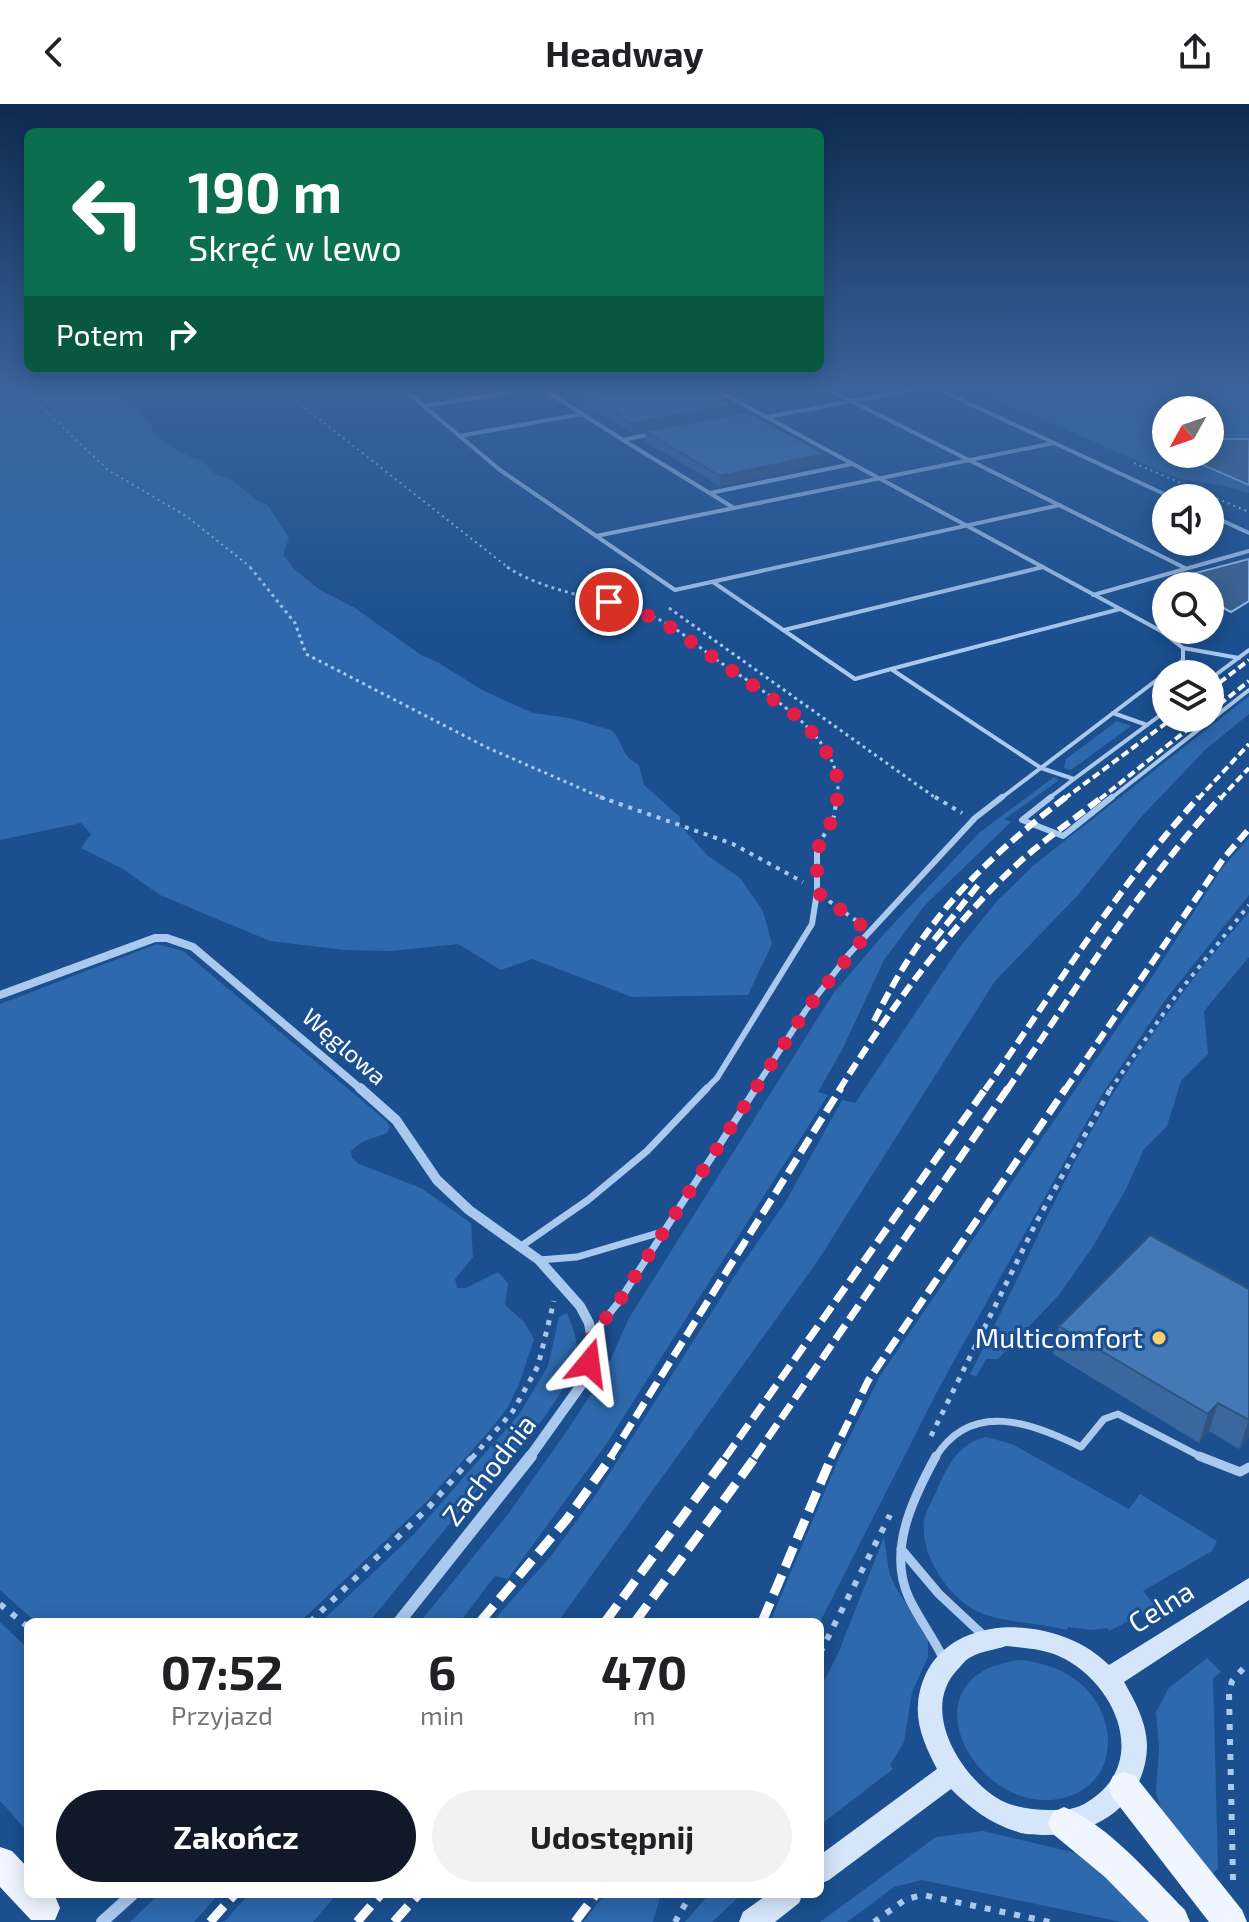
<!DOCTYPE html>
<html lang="pl">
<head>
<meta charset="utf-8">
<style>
  body { margin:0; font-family:"Exo 2",sans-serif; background:#f2f2f2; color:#202124; height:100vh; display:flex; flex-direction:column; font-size:30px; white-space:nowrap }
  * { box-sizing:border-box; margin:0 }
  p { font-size:26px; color:#757577 }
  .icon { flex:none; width:44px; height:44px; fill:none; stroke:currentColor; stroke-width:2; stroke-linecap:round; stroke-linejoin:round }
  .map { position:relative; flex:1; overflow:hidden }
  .panel { position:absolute; left:24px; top:1514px; width:800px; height:280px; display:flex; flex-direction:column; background:#fff; border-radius:12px; box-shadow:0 4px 20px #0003 }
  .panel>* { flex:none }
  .guide { position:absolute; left:24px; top:24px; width:800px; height:244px; border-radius:12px; box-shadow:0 4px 20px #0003; background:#0b6e4f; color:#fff; overflow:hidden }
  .needle { width:52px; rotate:230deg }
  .buttons { position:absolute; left:1152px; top:292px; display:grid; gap:16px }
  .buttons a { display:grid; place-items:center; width:72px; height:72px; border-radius:50%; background:#fff; box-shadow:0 4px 20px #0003; font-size:40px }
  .pin { position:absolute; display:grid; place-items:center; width:68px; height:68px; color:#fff; margin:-34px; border:4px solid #fff; border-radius:50%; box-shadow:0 2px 8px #0007 }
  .me { position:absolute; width:88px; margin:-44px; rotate:16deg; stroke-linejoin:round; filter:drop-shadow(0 0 6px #0008) }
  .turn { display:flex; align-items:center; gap:28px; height:168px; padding:0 32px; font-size:36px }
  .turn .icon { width:104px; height:104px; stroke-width:2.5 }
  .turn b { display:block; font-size:56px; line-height:68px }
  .then { display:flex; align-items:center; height:76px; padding:0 32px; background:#0003; gap:16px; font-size:30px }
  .eta { display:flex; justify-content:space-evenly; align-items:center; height:136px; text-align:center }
  .eta b { font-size:48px; font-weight:700; line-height:56px }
  .cta { display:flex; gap:16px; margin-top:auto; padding:16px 32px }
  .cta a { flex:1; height:92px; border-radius:48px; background:#111827; color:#fff; font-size:32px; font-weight:700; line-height:92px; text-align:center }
  .cta a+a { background:#f2f2f2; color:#202124 }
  header { display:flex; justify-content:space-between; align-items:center; height:104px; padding:0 32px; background:#fff; font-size:36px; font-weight:700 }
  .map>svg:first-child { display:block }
  .green { fill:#2e69ad }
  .water { fill:#3c6290; stroke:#9cc4f0; stroke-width:2 }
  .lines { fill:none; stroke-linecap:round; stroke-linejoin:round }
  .path-far4 { stroke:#a9c9ee; stroke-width:2; stroke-dasharray:2 4; stroke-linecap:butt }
  .path-far3 { stroke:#a9c9ee; stroke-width:3; stroke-dasharray:3 4; stroke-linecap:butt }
  .path-far2 { stroke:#a9c9ee; stroke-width:4; stroke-dasharray:4 6; stroke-linecap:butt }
  .path-far1 { stroke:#a9c9ee; stroke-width:5; stroke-dasharray:5 7; stroke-linecap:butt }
  .path { stroke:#a9c9ee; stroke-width:6; stroke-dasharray:6 9; stroke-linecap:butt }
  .lane-far3 { stroke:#a9c9ee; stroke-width:4 }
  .lane-far2 { stroke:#a9c9ee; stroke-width:6 }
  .lane-far1 { stroke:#a9c9ee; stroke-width:7 }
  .lane { stroke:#a9c9ee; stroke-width:9 }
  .street-far2 { stroke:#a9c9ee; stroke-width:8 }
  .street-far1 { stroke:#a9c9ee; stroke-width:10 }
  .street { stroke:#a9c9ee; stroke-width:12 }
  .secondary { fill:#d6e6fa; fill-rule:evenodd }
  .primary { fill:#f0f6ff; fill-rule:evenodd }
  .rail-far3 { stroke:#fff; stroke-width:4; stroke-dasharray:8 4; stroke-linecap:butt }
  .rail-far2 { stroke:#fff; stroke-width:6; stroke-dasharray:13 6; stroke-linecap:butt }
  .rail-far1 { stroke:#fff; stroke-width:7; stroke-dasharray:17 7; stroke-linecap:butt }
  .rail { stroke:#fff; stroke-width:9; stroke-dasharray:21 9; stroke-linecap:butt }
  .wall { fill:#3a679d }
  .shaded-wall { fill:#305480 }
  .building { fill:#4478b7; stroke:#305480; stroke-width:2 }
  .route { stroke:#e11d48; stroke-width:14; stroke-dasharray:0 25.2 }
  .poi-dot { fill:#ffd166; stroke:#1b4f8f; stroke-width:3 }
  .labels { text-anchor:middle; stroke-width:6; stroke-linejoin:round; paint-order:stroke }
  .street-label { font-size:24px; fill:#fff; stroke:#1b4f8f }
  .near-poi-label { font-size:28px; fill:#fff; stroke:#1b4f8f; text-anchor:end }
  .near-street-label { font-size:28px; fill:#fff; stroke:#1b4f8f }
</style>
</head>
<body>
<header><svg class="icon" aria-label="back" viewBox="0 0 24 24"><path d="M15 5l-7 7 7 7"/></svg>Headway<svg class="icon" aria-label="share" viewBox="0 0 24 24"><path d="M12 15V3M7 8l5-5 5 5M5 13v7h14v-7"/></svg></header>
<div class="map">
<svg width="1249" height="1818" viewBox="0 0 1249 1818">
  <rect width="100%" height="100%" fill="#1b4f8f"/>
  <g class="green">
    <path d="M0 282H124L125 295 152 321V327L160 335 190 353 203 357 215 370 231 375 256 396 267 400 289 434 283 451 294 465 320 486 355 504 421 551 439 559 482 586 533 609 569 614 611 626C625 638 618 650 639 661L644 681 680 713V721L708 752 740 774 763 807 772 840 748 891 632 893 532 855 501 866 458 840 391 847 345 846 270 837 160 791 123 765 81 744 91 730 81 719 0 736Z"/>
    <path d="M966 282H1249V335H1210V306H1166V336L1159 341 1166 345V350H1178L1249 381V389L1221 381 1179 375Z"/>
    <path d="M1249 592V610L1205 646 1142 712 1078 791 995 877 817 1158 558 1518H492L551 1452 597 1389 741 1162 786 1097 842 996 855 999 959 844 997 797 1034 761Z"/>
    <path d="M1117 617 1131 622 1071 666 1064 664 1066 655Z"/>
    <path d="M1054 673 1059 676 1005 715 1011 718 925 801 884 856 842 946 818 988 828 991 607 1339 508 1475 495 1472 460 1518H420L508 1410 567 1327 604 1270 629 1214 833 890 883 831 980 728Z"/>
    <path d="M1249 734V791L1166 895 1101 992 940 1282 820 1518H770L839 1354 880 1272 1154 870 1222 764Z"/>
    <path d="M1249 808V853L1204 907 1208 950 1181 977 1167 1022 1144 1045 1126 1085 1092 1144 1058 1192 998 1255H986L976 1273 970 1270C1018 1178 1058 1082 1111 993 1152 927 1198 866 1249 808Z"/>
    <path d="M157 840 183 847 383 1014 390 1022 387 1029 362 1038 351 1047 352 1054 359 1060 421 1084 471 1119 473 1153 455 1175 457 1184H466L498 1168 508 1179 505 1201 524 1218 534 1235 519 1280 508 1303 491 1325 426 1398 300 1518H36L0 1486V900Z"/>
    <path d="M567 1209C571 1220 577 1233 577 1245 576 1282 523 1339 500 1369L493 1367 369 1518H321L414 1430 520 1309 548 1262 559 1213Z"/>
    <path d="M986 1333 1012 1340 1129 1405 1140 1390 1217 1437 1212 1447 1143 1487 1156 1503 1109 1527 1108 1524 1091 1526 1068 1523 1067 1526C1040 1519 1009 1519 983 1510 950 1497 920 1453 924 1417 926 1406 934 1394 938 1383 949 1360 959 1339 986 1333Z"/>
    <path d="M884 1433 889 1468 896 1484 928 1534V1553L912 1588 904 1638 890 1661 893 1665 820 1721V1585L839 1547Z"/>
    <path d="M0 1518 28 1545V1728L0 1697Z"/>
    <path d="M1207 1554 1221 1568 1213 1574 1218 1764 1208 1775 1164 1717 1156 1688 1159 1644 1156 1608 1169 1584Z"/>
    <path d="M1021 1556C1044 1559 1064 1565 1082 1581 1114 1609 1121 1667 1077 1689 987 1732 890 1571 1021 1556Z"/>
    <path d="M983 1727 1084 1751 1151 1814 1147 1818H1121L922 1776 894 1783 847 1818H820L936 1733Z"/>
    <path d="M159 1790H219L194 1818H130Z"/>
    <path d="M249 1790H337L313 1818H224Z"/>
    <path d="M605 1790H661L653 1818H583Z"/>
    <path d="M709 1790H742L712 1818H685Z"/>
  </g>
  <g class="water">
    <path d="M1210 335H1249V381L1178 350H1210Z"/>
    <path d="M1249 455V497L1231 508 1210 497V482H1180L1169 476Z"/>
  </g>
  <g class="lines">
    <g class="path-far4">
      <path d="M19 282 108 366 186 412 253 465"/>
      <path d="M277 282 510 465"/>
      <path d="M1134 359 1249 408"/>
    </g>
    <g class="path-far3">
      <path d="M250 463 295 519 306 550 486 643 605 695"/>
      <path d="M507 463C552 492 608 493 656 514 678 524 697 542 717 556 760 586 848 633 837 695"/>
      <path d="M669 504 937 695"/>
    </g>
    <g class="path-far2">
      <path d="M600 693 733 740 803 778"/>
      <path d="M935 693 962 709"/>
      <path d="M823 733 834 712 837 693"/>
      <path d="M829 797 861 820"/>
      <path d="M1110 986 1175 893 1249 801"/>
    </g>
    <g class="path-far1">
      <path d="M931 1332 1037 1117 1111 984"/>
      <path d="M472 1354 513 1307 538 1262 554 1197"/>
    </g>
    <g class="path">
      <path d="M0 1500 28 1523"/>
      <path d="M310 1518 429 1403 473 1352"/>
      <path d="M820 1549 890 1411"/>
      <path d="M1233 1776 1229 1589 1232 1577 1249 1558"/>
      <path d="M675 1818 691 1790"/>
      <path d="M874 1818 906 1795 923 1791 1050 1818"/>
    </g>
    <g class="lane-far3">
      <path d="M400 282 500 366 675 486 1060 401"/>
      <path d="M709 282 1161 527 1183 544 1239 554"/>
      <path d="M821 282 1185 464"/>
      <path d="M931 282 1173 394"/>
      <path d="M540 283 623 336"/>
      <path d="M425 302 546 282"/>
      <path d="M767 313 932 282"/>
      <path d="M651 330 623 336 734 404 1054 339"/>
      <path d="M459 332 582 310"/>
      <path d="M710 389 852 360"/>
      <path d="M1210 411 1249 429"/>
      <path d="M596 432 734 404"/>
      <path d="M713 478 855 575 891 565 1041 664 1074 675 1048 695"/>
      <path d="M1093 491 1249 447"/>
      <path d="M784 526 1043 463"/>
      <path d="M891 565 1120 505"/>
      <path d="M1210 575 1249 546"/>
      <path d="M1113 609 1147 621"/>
      <path d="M1074 675 1166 607"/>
      <path d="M1000 695 1183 556V544"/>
      <path d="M1110 695 1249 586"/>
    </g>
    <g class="lane-far2">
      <path d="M1051 693 1022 716 1063 732 1112 693"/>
      <path d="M705 986 717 974 812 820 817 788V746"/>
      <path d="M754 986 806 906 849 850 975 714 1002 693"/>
    </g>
    <g class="lane-far1">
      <path d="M520 1143 588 1096 647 1047 707 984"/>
      <path d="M539 1156 577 1153 665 1127"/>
      <path d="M592 1231 618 1199 756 984"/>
      <path d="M935 1354C971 1295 1032 1319 1081 1343L1104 1315 1118 1310 1203 1354"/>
    </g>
    <g class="lane">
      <path d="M936 1352C913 1394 887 1447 909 1494 919 1515 933 1533 943 1554"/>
      <path d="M1199 1352 1240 1368 1249 1363"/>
      <path d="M901 1445 939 1490 984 1532"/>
    </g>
    <path class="street-far2" d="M0 891 155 834H167L193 843 362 986"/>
    <path class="street-far1" d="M360 984 396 1016 437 1076 469 1106 539 1156 580 1202 589 1219 593 1241 584 1277 529 1354"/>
    <g class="street">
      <path d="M399 1518 531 1352"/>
      <path d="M102 1818 133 1790"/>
    </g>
    <g class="secondary">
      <path d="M1249 1474V1496L1124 1578C1135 1597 1147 1619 1147 1642 1146 1699 1095 1733 1042 1731 1034 1730 1025 1731 1018 1728 991 1720 970 1704 951 1685L829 1776 820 1780V1751L937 1665C927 1646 916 1623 918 1600 927 1505 1055 1506 1109 1561ZM1006 1542C1026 1544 1047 1545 1065 1555 1117 1583 1149 1659 1089 1697 1076 1706 1064 1706 1049 1706 1028 1705 1008 1703 991 1690 956 1664 921 1603 958 1565 962 1561 966 1555 971 1553 981 1547 995 1546 1006 1542Z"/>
      <path d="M768 1790H803L799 1799 775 1818H739L743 1808Z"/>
    </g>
    <g class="primary">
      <path d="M1124 1668 1135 1672 1242 1806 1247 1818H1209L1113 1694 1108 1683 1113 1672Z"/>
      <path d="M1064 1703C1109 1721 1151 1772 1185 1806L1190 1818H1149L1105 1773 1053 1730 1048 1719 1053 1708Z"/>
      <path d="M0 1743 12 1747 28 1764V1790L55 1792 60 1804 55 1816H31L0 1783Z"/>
    </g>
    <g class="rail-far3">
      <path d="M1210 586 1249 556"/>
      <path d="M1210 608 1249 577"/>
      <path d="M1064 695 1173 614"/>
      <path d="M1100 695 1202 614"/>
      <path d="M1198 695 1249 640"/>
      <path d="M1220 695 1249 664"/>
    </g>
    <g class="rail-far2">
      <path d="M934 836 979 780"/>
      <path d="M874 917C924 816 978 761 1066 693"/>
      <path d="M839 986C889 907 944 830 1011 766 1039 739 1072 717 1102 693"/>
      <path d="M985 986C1054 888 1118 781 1199 693"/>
      <path d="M1007 986C1075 887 1139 782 1221 693"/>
      <path d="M1065 986 1223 755 1249 725"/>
    </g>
    <g class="rail-far1">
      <path d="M610 1354 841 984"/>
      <path d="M725 1354 986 984"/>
      <path d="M754 1354 1008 984"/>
      <path d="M831 1354 868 1277 1066 984"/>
    </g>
    <g class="rail">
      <path d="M480 1518 567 1415 612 1352"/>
      <path d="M605 1518 727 1352"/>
      <path d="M635 1518 756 1352"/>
      <path d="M762 1518 832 1352"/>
      <path d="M210 1818 235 1790"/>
      <path d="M357 1818 381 1790"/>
      <path d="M394 1818 419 1790"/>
      <path d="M575 1818 596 1790"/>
    </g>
  </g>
  <g class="wall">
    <path d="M565 282H698L733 301 732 310 632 329 565 288Z"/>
    <path d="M645 327 825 350V360L720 382 645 337Z"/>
    <path d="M1249 1185V1333L1239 1345 1209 1327 1199 1339 1053 1250 1059 1222Z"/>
  </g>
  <g class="shaded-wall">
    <path d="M733 301 732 310 632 329V319Z"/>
    <path d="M825 350V360L720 382V372Z"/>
    <path d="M1218 1299 1209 1327 1199 1339 1208 1310Z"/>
    <path d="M1249 1316V1333L1239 1345Z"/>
  </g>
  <g class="building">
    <path d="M571 282H698L733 301 632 319Z"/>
    <path d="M747 308 825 350 720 372 645 327Z"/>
    <path d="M1150 1131 1249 1185V1316L1218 1299 1208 1310 1059 1222Z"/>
  </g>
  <linearGradient id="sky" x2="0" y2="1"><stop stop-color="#0f2b4f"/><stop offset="0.53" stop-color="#39639b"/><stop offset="1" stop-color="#39639b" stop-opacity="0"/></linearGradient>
  <rect width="1249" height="536" fill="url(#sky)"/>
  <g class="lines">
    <path class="route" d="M589 1259 592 1231 618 1199 806 906 869 827 817 788V746L834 712 840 679 824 643 801 615 660 516 609 498"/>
  </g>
  <circle class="poi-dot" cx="1159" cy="1234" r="8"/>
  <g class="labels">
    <g class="street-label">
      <text transform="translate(344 943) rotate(41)" y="8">Węglowa</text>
    </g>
    <g class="near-poi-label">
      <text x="1143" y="1244">Multicomfort</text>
    </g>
    <g class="near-street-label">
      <text transform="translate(489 1366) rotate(-52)" y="10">Zachodnia</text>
      <text transform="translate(1161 1503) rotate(-32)" y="10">Celna</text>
    </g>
  </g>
</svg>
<div class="buttons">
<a><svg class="needle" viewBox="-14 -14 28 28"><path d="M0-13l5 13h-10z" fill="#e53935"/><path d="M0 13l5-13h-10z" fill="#757577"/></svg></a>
<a><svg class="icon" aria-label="sound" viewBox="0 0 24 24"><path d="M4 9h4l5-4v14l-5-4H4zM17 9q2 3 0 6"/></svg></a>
<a><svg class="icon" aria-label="search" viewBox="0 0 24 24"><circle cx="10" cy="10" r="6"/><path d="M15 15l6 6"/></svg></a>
<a><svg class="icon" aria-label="layers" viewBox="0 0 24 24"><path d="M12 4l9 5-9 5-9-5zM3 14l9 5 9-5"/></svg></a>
</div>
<div class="pin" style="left:609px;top:498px;background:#d93025"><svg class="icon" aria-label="arrive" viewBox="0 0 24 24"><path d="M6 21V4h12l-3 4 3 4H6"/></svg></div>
<svg class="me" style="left:589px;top:1259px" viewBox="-20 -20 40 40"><path d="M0-17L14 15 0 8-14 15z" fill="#e11d48" stroke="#fff" stroke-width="4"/></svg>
<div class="guide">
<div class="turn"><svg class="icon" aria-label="left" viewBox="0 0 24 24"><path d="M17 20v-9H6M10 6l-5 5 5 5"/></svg><div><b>190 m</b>Skręć w lewo</div></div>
<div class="then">Potem<svg class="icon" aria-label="right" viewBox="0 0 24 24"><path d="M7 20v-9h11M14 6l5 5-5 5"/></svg></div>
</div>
<section class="panel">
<div class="eta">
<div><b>07:52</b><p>Przyjazd</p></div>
<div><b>6</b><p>min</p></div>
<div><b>470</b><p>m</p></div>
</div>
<div class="cta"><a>Zakończ</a><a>Udostępnij</a></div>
</section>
</div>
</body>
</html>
